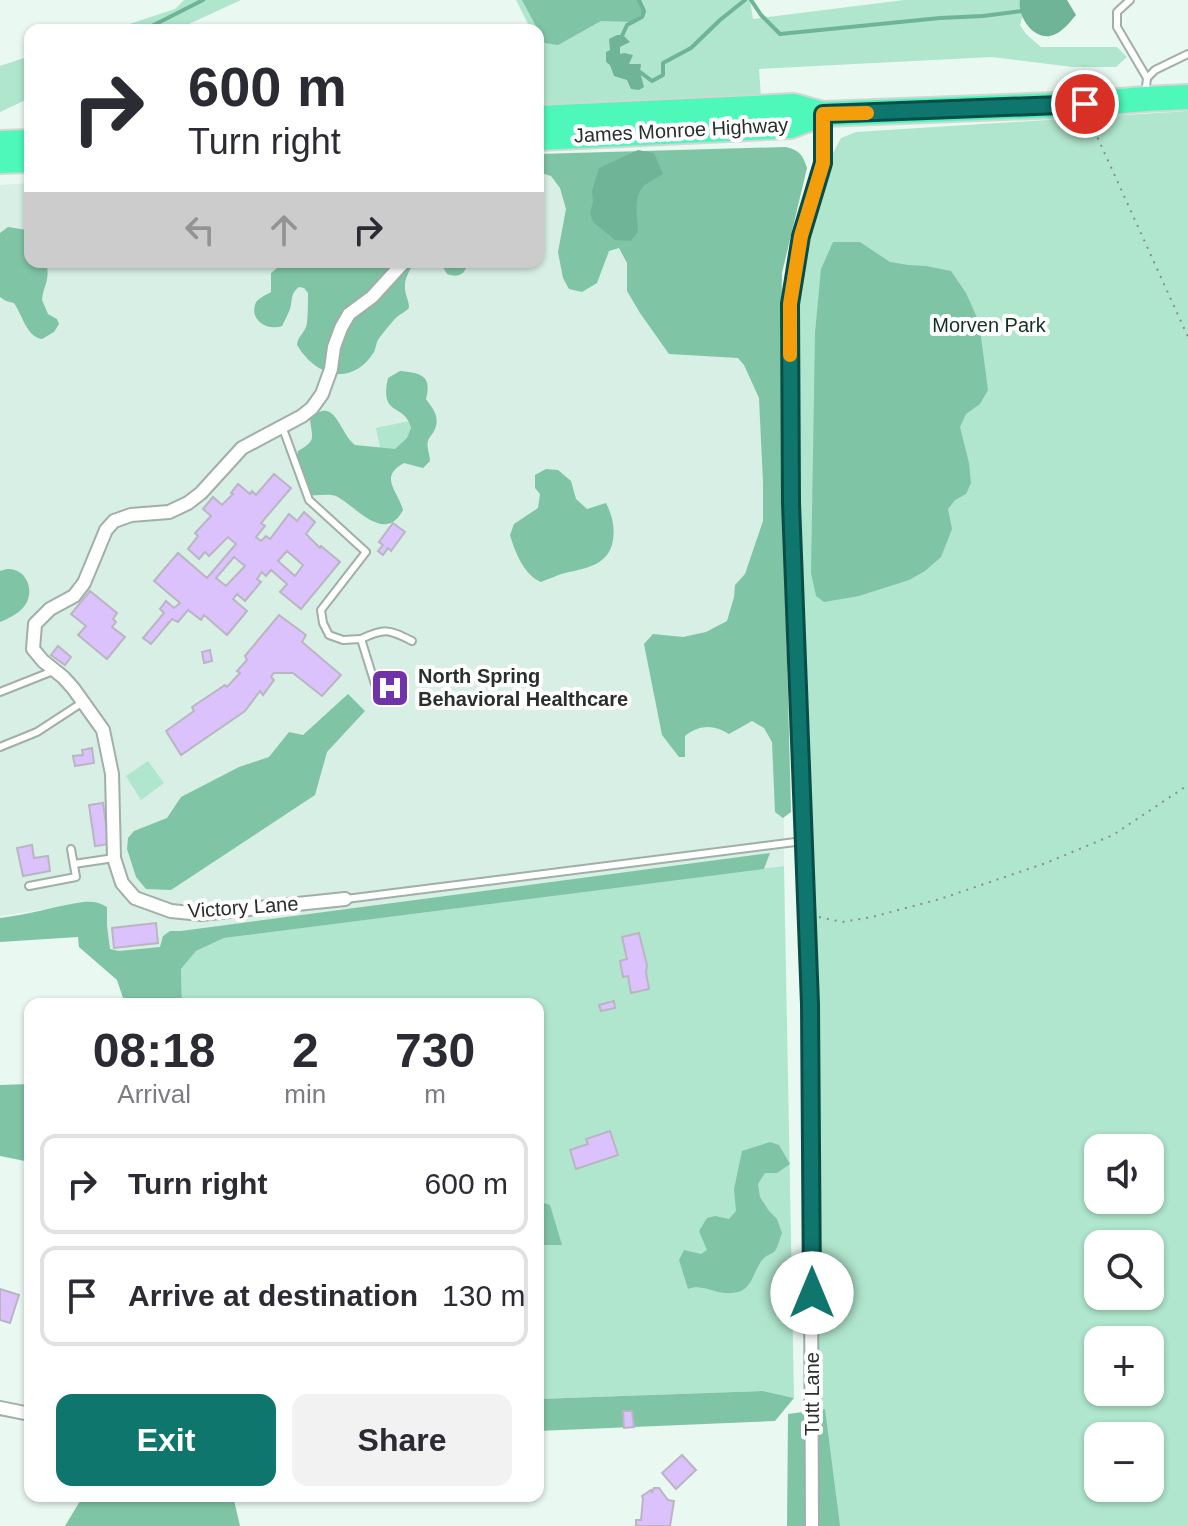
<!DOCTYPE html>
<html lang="en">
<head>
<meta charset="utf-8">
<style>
  body { margin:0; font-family:Helvetica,sans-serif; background:#f2f2f3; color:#2b2b33; height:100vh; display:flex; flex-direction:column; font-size:30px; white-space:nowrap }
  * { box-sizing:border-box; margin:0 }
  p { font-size:26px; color:#7c7c81 }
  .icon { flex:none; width:44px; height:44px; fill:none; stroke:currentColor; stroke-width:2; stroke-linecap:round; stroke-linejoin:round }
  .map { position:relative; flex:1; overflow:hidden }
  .side { position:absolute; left:24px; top:998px; width:520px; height:504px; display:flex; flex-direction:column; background:#fff; border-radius:16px; box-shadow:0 2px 6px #0004 }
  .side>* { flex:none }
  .banner { position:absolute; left:24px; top:24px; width:520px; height:244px; border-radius:16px; box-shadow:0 2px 6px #0004; background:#fff; color:#2b2b33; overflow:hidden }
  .fabs { position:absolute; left:1084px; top:1134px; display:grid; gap:16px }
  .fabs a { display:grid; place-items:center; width:80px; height:80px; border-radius:16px; background:#fff; box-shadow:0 2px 6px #0004; font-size:40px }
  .pin { position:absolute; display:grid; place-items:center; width:68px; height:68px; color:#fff; margin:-34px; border:4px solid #fff; border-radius:50%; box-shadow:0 2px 8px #0007 }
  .me { position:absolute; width:88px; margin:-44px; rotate:0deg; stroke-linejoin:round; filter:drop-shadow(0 0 6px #0008) }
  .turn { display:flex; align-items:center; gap:28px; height:168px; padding:0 32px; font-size:36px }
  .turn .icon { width:104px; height:104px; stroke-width:2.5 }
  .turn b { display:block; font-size:56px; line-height:68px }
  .lanes { display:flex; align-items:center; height:76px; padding:0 32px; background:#0003; justify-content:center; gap:40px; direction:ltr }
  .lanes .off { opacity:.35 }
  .eta { display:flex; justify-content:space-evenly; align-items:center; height:136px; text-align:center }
  .eta b { font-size:48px; font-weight:600; line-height:56px }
  .button { display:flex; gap:16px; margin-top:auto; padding:16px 32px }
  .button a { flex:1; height:92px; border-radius:16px; background:#0f766e; color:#fff; font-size:32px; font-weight:600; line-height:92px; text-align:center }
  .button a+a { background:#f2f2f3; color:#2b2b33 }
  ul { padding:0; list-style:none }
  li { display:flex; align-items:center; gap:24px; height:100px; margin:0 16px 12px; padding:0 16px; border:4px solid #e1e1e2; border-radius:16px }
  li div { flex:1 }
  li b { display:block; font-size:30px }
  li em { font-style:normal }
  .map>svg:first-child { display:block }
  .built { fill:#d7efe4 }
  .green { fill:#b0e6cd; fill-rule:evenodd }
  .forest { fill:#7fc4a5 }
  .water { fill:#6fb496 }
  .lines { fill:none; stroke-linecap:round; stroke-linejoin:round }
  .stream { stroke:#6fb496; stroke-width:4 }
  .building { fill:#dbc2fc; stroke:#bbb5c3; stroke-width:2; fill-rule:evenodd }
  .lane-casing { stroke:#a0afa8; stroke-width:10 }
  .street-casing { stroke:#a0afa8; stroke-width:16 }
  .highway-casing { stroke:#d4d5d5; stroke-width:28 }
  .path { stroke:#86918b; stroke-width:2; stroke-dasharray:2 6; stroke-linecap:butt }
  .lane { stroke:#fff; stroke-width:6 }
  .street { stroke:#fff; stroke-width:12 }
  .highway { stroke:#4df8ba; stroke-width:24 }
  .route-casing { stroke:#0a4d48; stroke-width:20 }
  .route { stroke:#0f766e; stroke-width:14 }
  .slow { stroke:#f59e0b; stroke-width:14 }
  .labels { text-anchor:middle; stroke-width:8; stroke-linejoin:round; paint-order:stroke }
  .street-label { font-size:20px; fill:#292f2c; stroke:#fff }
  .park-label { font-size:20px; fill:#113124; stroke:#fff }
  .poi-label { font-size:20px; font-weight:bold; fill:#292f2c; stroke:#fff; text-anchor:start }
</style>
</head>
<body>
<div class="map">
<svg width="1188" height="1526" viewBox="0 0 1188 1526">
  <rect width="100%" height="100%" fill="#e9f9f1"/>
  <path class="built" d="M538 169 766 170 784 806V866L224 938 196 951 181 969 79 947 75 905 0 916V185L30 183V262H538Z"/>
  <g class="green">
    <path d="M184 0H241L176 30H111L175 9Z"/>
    <path d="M516 0H750L753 19 904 0H1027L1020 25 1026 34 1041 47H1117L1127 57 1116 67H1073L992 57 759 69 761 97 538 106V30H531Z"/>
    <path d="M30 56V98L0 112V66Z"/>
    <path d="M1188 111V1526H830L811 1312 788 300 832 155 841 138 856 132ZM1098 1148H1150V1200H1098ZM1098 1244H1150V1296H1098ZM1098 1340H1150V1392H1098ZM1098 1436H1150V1488H1098Z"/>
    <path d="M409 421 415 449 382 457 376 428Z"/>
    <path d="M148 761 164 783 141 800 126 776Z"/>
    <path d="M784 866 794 1398 763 1391 538 1399V1004H182L181 969 196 951 224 938Z"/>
  </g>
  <g class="forest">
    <path d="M522 0H639L644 11 634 22 601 21 558 45 545 43Z"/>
    <path d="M786 147C799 150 803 155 807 168L782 273 781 338 785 576 791 812 783 818 775 812 772 742 764 728 752 721 729 734C713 724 699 725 685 736V757H679L662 735 644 644 653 634 683 637 706 632 727 621 734 597 735 585 745 574 763 521V482L759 398 744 365 738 358 669 354 640 313 627 291V263L619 248 609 251 597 283 582 292 569 289 563 278 558 252 566 209 560 188 551 176 538 172V154Z"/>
    <path d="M8 227 27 230 30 233V262H46C51 281 43 285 42 300L48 314 57 319 59 324 54 332 42 339C26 336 23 316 14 303L6 301 0 297V233Z"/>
    <path d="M833 242H860L890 262 908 265 926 266 951 271 966 293 979 322 988 390 980 404 966 414 960 427 969 463 971 483 966 494 955 500 948 509 952 529 941 557 925 571 909 580 859 596 824 602 816 596 811 573 815 333 821 269Z"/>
    <path d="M284 262H415C410 269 404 279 405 288 405 295 409 300 409 308 404 313 398 315 394 320 392 322 379 338 378 340 376 343 376 348 374 352 352 387 316 377 297 345 298 336 302 336 306 327 308 324 308 300 308 293L304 288 299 287C290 294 293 299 290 309 288 314 285 320 282 326 269 331 250 321 255 305 256 299 266 295 271 292V273Z"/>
    <path d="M440 262H467C466 275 458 278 447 274Z"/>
    <path d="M400 371C422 373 432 376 426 399 433 409 440 416 435 429 433 434 429 437 428 441 426 447 430 454 430 461L423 468 404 463C378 477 398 491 403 510 385 545 356 506 336 496 328 493 319 496 311 495 305 485 295 462 298 451 317 440 312 438 310 419 335 394 339 433 355 445L395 449 407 438 411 428C405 402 379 418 388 378Z"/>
    <path d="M546 469 558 470 571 481 576 499 587 509 606 503C612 515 615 526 613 540 609 565 587 568 565 573 557 575 549 579 541 582 524 575 515 552 510 535L514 524 538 508 540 494 535 488V475Z"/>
    <path d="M7 569C24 568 34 586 27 602 22 612 10 618 0 622V571Z"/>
    <path d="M348 694 365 711 327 752 315 795 171 890 146 889 136 877 127 849 128 838 134 831 167 818 181 797 239 767 269 757 289 732 303 735Z"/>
    <path d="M770 853 764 869 224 938 196 951 181 969 182 1004H125L117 980 79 947 78 937 0 942V918C28 915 55 906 83 902 92 901 100 902 107 907V926L110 949 119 951 160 947 163 936 170 931H181Z"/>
    <path d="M30 1084V1162L0 1156V1085Z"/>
    <path d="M770 1142 779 1145 790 1164 777 1173H765L758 1184 760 1197 769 1211 777 1219 782 1233C780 1238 778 1247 775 1251 772 1254 767 1255 764 1258 750 1273 755 1295 725 1293 712 1292 700 1284 688 1289L679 1260 684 1250 701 1254 707 1250 699 1231 707 1218 715 1216 729 1219 736 1211 734 1189 742 1151Z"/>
    <path d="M538 1201 550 1205 562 1245H538Z"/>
    <path d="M763 1391 794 1398 775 1421 538 1431V1399Z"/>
    <path d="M825 1409 840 1526H787L788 1414Z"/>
    <path d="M83 1496H233L240 1526H65Z"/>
  </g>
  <g class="water">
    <path d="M1020 0H1067L1076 15C1069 23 1061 34 1050 36 1032 39 1017 15 1020 0Z"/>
    <path d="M617 35H623L630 42 620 47V54L624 53 633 55 629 64H641L640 72 644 87 639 90 631 89 627 80 614 76 610 65 606 62V52L610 50 609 39Z"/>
    <path d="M638 150 654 153 663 174C657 178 650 181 645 185 632 196 638 217 638 232L631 241 615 240 593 222 590 213 593 202 592 191 599 168Z"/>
  </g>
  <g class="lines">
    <g class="stream">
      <path d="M751 0 761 15 780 34 940 18 983 16 1022 11"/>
      <path d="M144 30 203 0"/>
      <path d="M621 38 627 25 642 17 644 11 639 0"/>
      <path d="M635 72H640L652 81 663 75V63L691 48 720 20 745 0"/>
    </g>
  </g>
  <g class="building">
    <path d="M274 474 291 488 261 523 265 526 256 537 261 541 266 536 270 539 289 514 297 521 304 512 315 522 306 534 320 548 321 546 340 562 301 609 280 592 287 584 271 570 266 576 262 572 257 579 261 582 245 601 237 594 233 599 247 611 227 635 204 615 201 620 188 610 178 622 172 619 151 644 143 638 164 613 160 609 166 601 174 608 180 603 154 581 178 553 207 578 236 544 228 537 209 556 205 552 199 559 188 549 198 536 195 533 211 516 203 509 213 497 222 505 233 494 231 493 238 484 250 494 252 491 256 495ZM287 551 303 565 295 576 278 561ZM234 557 245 566 226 586 216 578Z"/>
    <path d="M393 523 405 532 391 551 388 548 383 555 378 551 383 545 379 542Z"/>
    <path d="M90 591 117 613 113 619 116 622 112 627 125 637 107 659 78 635 86 626 71 614Z"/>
    <path d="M279 615 306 635 302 642 341 675 322 696 293 673H274L271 677 274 680 263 695 260 691 245 711 181 755 166 731 194 711 192 707 225 685 227 687 240 673 237 671 247 660 245 656Z"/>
    <path d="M58 646 71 657 65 665 51 655Z"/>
    <path d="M210 650 212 661 204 663 202 652Z"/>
    <path d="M92 748 94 763 75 766 73 756 83 755 82 750Z"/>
    <path d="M103 803 109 844 95 846 89 805Z"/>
    <path d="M32 845 34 858 48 856 50 871 23 876 17 848Z"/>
    <path d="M156 923 158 943 114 948 112 928Z"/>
    <path d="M639 933 647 965 646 973 649 989 631 993 628 976 623 977 620 961 627 959 622 937Z"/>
    <path d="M614 1001 615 1008 601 1011 599 1005Z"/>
    <path d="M610 1131 618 1155 576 1169 570 1150 588 1144 586 1139Z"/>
    <path d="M0 1289 19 1295 10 1323 0 1320Z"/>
    <path d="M623 1411H632L634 1427 624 1428Z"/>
    <path d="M682 1455 696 1470 676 1489 662 1473Z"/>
    <path d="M654 1488H659L668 1500 674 1501 670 1526H636V1520H641L643 1498 642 1496 651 1490 652 1492Z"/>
  </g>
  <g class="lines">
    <g class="lane-casing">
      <g id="lane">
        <path d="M1130 0 1117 12V27L1147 78 1145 95"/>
        <path d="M1147 78 1155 70 1188 54"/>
        <path d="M282 426 309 500 366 552 321 610 323 623 329 635 343 640 361 639 380 700"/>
        <path d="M361 639C385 628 388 629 412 641"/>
        <path d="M0 692 53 671"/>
        <path d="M0 747 37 732 83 702"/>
        <path d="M74 864 114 858"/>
        <path d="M29 886 76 877 71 849"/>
        <path d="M346 899 803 841"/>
      </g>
    </g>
    <g class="street-casing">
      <g id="street">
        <path d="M345 899 201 914 171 911 135 898 122 883 114 858 112 774 103 730 73 688 63 677 43 661 33 649 35 624 50 609 74 596 84 583 106 530 114 521 131 515 169 512 188 503 201 493 242 448 302 416 312 408 322 394 331 369 334 347 341 328 349 314 372 297 404 262"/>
        <path d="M0 1408 30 1414"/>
        <path d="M812 1526 810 1004 791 503 790 304 801 236 823 163V114"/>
      </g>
    </g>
    <g class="highway-casing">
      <g id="highway">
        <path d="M538 118 794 106 823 114"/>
        <path d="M538 138 790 126 823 114 1085 104 1145 99 1188 97"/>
        <path d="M0 143 30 142"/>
        <path d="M0 161 30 160"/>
      </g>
    </g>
    <g class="path">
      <path d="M1091 123 1188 337"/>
      <path d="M819 917 842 922 872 917 940 899 1046 863 1113 835 1188 785"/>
    </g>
    <use href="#lane" class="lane"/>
    <use href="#street" class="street"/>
    <use href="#highway" class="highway"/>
  </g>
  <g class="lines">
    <g class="route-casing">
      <path id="route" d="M812 1293 810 1004 791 503 790 304 801 236 823 163V114L1085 104"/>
    </g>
    <use href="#route" class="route"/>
    <path class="slow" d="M790 355V304L801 236 823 163V114L867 113"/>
  </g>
  <defs>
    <g id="hospital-square" transform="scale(2)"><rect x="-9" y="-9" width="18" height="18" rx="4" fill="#7133a8" stroke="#fff"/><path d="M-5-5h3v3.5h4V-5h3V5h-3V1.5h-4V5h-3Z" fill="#fff"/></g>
  </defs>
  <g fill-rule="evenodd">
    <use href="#hospital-square" x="390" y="688"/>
  </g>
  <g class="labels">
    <g class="street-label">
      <text transform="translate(681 130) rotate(-3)" y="7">James Monroe Highway</text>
      <text transform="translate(243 907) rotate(-4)" y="7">Victory Lane</text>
      <text transform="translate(812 1394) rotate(-90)" y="7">Tutt Lane</text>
    </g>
    <g class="park-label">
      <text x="989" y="332">Morven Park</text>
    </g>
    <g class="poi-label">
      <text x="418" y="683">North Spring<tspan x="418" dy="23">Behavioral Healthcare</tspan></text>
    </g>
  </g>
</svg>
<div class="fabs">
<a><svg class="icon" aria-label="sound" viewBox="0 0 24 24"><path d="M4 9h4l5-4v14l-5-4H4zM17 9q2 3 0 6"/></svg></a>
<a><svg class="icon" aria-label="search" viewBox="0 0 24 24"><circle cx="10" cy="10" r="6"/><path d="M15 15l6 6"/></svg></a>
<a>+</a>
<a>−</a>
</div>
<div class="pin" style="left:1085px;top:104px;background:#d93025"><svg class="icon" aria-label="arrive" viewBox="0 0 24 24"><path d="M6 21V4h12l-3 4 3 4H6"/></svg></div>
<svg class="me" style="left:812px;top:1293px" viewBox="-20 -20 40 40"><circle r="19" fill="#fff"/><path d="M0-13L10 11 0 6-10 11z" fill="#0f766e"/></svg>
<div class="banner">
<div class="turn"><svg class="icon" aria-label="right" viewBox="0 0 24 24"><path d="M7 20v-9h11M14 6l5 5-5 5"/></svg><div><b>600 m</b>Turn right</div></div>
<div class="lanes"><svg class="icon off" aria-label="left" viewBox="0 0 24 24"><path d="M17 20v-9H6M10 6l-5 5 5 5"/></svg><svg class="icon off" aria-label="ahead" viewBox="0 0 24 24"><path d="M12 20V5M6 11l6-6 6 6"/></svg><svg class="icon" aria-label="right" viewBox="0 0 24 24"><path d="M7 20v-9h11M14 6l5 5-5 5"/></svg></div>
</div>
<section class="side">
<div class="eta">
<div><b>08:18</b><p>Arrival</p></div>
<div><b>2</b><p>min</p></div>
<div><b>730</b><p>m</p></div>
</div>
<ul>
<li><svg class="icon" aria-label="right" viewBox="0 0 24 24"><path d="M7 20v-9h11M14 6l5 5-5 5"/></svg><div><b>Turn right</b></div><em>600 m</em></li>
<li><svg class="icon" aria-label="arrive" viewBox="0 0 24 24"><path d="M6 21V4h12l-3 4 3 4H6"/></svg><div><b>Arrive at destination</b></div><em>130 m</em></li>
</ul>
<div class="button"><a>Exit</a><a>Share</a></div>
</section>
</div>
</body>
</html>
